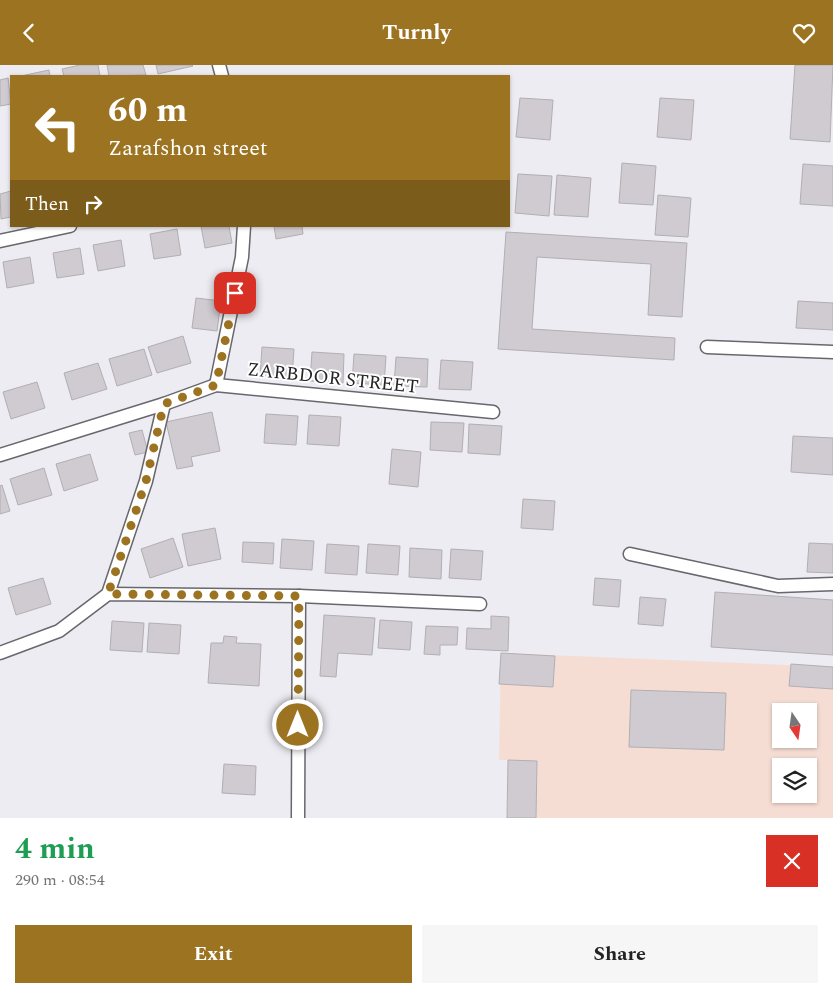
<!DOCTYPE html>
<html lang="en">
<head>
<meta charset="utf-8">
<style>
  body { margin:0; font-family:Spectral,serif; background:#f6f6f6; color:#222; height:100vh; display:flex; flex-direction:column; font-size:19px; white-space:nowrap }
  * { box-sizing:border-box; margin:0 }
  p { font-size:16px; color:#767676 }
  .icon { flex:none; width:28px; height:28px; fill:none; stroke:currentColor; stroke-width:2; stroke-linecap:round; stroke-linejoin:round }
  .map { position:relative; height:753px; overflow:hidden }
  .details { display:flex; flex-direction:column; background:#fff; flex:1 }
  .details>* { flex:none }
  .top-card { position:absolute; left:10px; top:10px; width:500px; height:152px; border-radius:0px; box-shadow:0 1px 4px #0004; background:#9c7421; color:#fff; overflow:hidden }
  .needle { width:32px; rotate:167deg }
  .controls { position:absolute; left:772px; top:638px; display:grid; gap:10px }
  .controls a { display:grid; place-items:center; width:45px; height:45px; border-radius:0px; background:#fff; box-shadow:0 1px 4px #0004; font-size:25px }
  .pin { position:absolute; display:grid; place-items:center; width:42px; height:42px; color:#fff; margin:-21px; border-radius:10px; box-shadow:0 2px 8px #0006 }
  .me { position:absolute; width:55px; margin:-28px; rotate:0deg; stroke-linejoin:round; filter:drop-shadow(0 0 4px #0008) }
  .turn { display:flex; align-items:center; gap:18px; height:105px; padding:0 15px; font-size:22px }
  .turn .icon { width:65px; height:65px; stroke-width:2.5 }
  .turn b { display:block; font-size:35px; line-height:42px }
  .then { display:flex; align-items:center; height:48px; padding:0 15px; background:#0003; gap:10px; font-size:19px }
  .round { display:grid; place-items:center; flex:none; width:52px; height:52px; border-radius:0px; background:#f6f6f6 }
  .summary { display:flex; align-items:center; justify-content:space-between; height:85px; padding:0 15px }
  h1 { font-size:30px; font-weight:700; line-height:38px; color:#1e9e55 }
  .action { display:flex; gap:10px; margin-top:auto; padding:10px 15px }
  .action a { flex:1; height:58px; border-radius:0px; background:#9c7421; color:#fff; font-size:20px; font-weight:700; line-height:58px; text-align:center }
  .action a+a { background:#f6f6f6; color:#222 }
  header { display:flex; justify-content:space-between; align-items:center; height:65px; padding:0 15px; background:#9c7421; color:#fff; font-size:22px; font-weight:700 }
  .map>svg:first-child { display:block }
  .industrial { fill:#f6ddd4; fill-rule:evenodd }
  .building { fill:#cfcbd0; stroke:#b2afb3 }
  .lines { fill:none; stroke-linecap:round; stroke-linejoin:round }
  .minor-casing { stroke:#67676c; stroke-width:15 }
  .minor { stroke:#fff; stroke-width:12 }
  .route { stroke:#9c7421; stroke-width:9; stroke-dasharray:0 16.2 }
  .labels { text-anchor:middle; stroke-width:4; stroke-linejoin:round; paint-order:stroke }
  .street-label { font-size:19px; fill:#242426; stroke:#fff }
</style>
</head>
<body>
<header><svg class="icon" aria-label="back" viewBox="0 0 24 24"><path d="M15 5l-7 7 7 7"/></svg>Turnly<svg class="icon" aria-label="heart" viewBox="0 0 24 24"><path d="M12 20l-8-8c-3-5 5-10 8-4 3-6 11-1 8 4z"/></svg></header>
<div class="map">
<svg width="833" height="753" viewBox="0 0 833 753">
  <rect width="100%" height="100%" fill="#ececf2"/>
  <path class="industrial" d="M501 588 833 602V753H507L508 695H499ZM781 646H809V674H781ZM781 701H809V729H781Z"/>
  <g class="building">
    <path d="M80 0H98L100 11H64L62 4Z"/>
    <path d="M107 0H143L146 10 109 11Z"/>
    <path d="M156 0H192L193 1 158 9Z"/>
    <path d="M795 0H833L830 77 790 74Z"/>
    <path d="M49 5 50 11H21Z"/>
    <path d="M8 13 11 39 0 41V15Z"/>
    <path d="M520 33 553 35 550 75 516 72Z"/>
    <path d="M660 33 694 35 691 75 657 72Z"/>
    <path d="M622 98 656 101 653 140 619 138Z"/>
    <path d="M803 99 833 101V141L800 139Z"/>
    <path d="M518 109 552 111 549 151 515 148Z"/>
    <path d="M557 110 591 113 588 152 554 150Z"/>
    <path d="M11 126V152L1 154 0 129Z"/>
    <path d="M658 130 691 133 688 172 655 170Z"/>
    <path d="M201 161H229L232 178 205 183Z"/>
    <path d="M274 161H302L303 169 276 174Z"/>
    <path d="M177 164 181 190 154 194 150 169Z"/>
    <path d="M506 167 687 178 682 252 648 250 651 199 537 192 532 264 675 273 674 295 498 284Z"/>
    <path d="M121 175 125 201 98 206 93 180Z"/>
    <path d="M80 183 84 209 57 213 53 188Z"/>
    <path d="M30 192 34 218 7 223 3 197Z"/>
    <path d="M196 233 221 236 217 266 192 263Z"/>
    <path d="M798 236 833 238V265L796 263Z"/>
    <path d="M183 271 191 298 157 308 148 282Z"/>
    <path d="M262 282 294 284 292 313 260 311Z"/>
    <path d="M144 284 152 310 117 321 109 294Z"/>
    <path d="M312 287 344 289 343 318 310 316Z"/>
    <path d="M354 289 386 291 384 320 352 318Z"/>
    <path d="M396 292 428 294 427 322 394 321Z"/>
    <path d="M441 295 473 297 471 325 439 324Z"/>
    <path d="M98 298 107 324 72 335 64 308Z"/>
    <path d="M37 317 45 343 11 354 3 327Z"/>
    <path d="M212 347 220 386 191 392 193 401 177 404 166 357Z"/>
    <path d="M266 349 298 351 296 380 264 378Z"/>
    <path d="M309 350 341 352 339 381 307 379Z"/>
    <path d="M431 357 464 358 462 387 430 385Z"/>
    <path d="M469 359 502 361 500 390 468 388Z"/>
    <path d="M142 365 148 387 135 390 129 368Z"/>
    <path d="M793 371 833 373V410L791 407Z"/>
    <path d="M392 384 421 387 418 422 389 419Z"/>
    <path d="M90 389 98 415 64 426 56 399Z"/>
    <path d="M44 403 52 430 18 440 10 414Z"/>
    <path d="M2 420 10 446 0 449V421Z"/>
    <path d="M523 434 555 436 553 465 521 463Z"/>
    <path d="M215 463 221 494 188 501 182 469Z"/>
    <path d="M173 473 183 502 150 513 141 484Z"/>
    <path d="M282 474 314 476 312 505 280 503Z"/>
    <path d="M243 477 274 478 273 499 242 497Z"/>
    <path d="M809 478 833 479V508L807 507Z"/>
    <path d="M327 479 359 481 357 510 325 508Z"/>
    <path d="M368 479 400 481 398 510 366 508Z"/>
    <path d="M410 483 442 485 441 514 409 512Z"/>
    <path d="M451 484 483 486 481 515 449 513Z"/>
    <path d="M43 513 51 539 16 550 8 523Z"/>
    <path d="M595 513 621 515 619 542 593 540Z"/>
    <path d="M715 527 833 535V590L711 582Z"/>
    <path d="M640 532 666 534 663 561 638 559Z"/>
    <path d="M324 550 375 553 372 590 338 588 336 612 320 611Z"/>
    <path d="M491 551 509 552 508 586 466 584 467 563 491 564Z"/>
    <path d="M380 555 412 557 410 585 378 583Z"/>
    <path d="M112 556 144 558 142 587 110 585Z"/>
    <path d="M149 558 181 560 179 589 147 587Z"/>
    <path d="M426 561 458 562 457 580H440V590L424 589Z"/>
    <path d="M224 571 237 572 236 578 261 579 259 621 208 618 211 578H223Z"/>
    <path d="M501 588 555 591 553 622 499 619Z"/>
    <path d="M791 599 833 602V624L789 621Z"/>
    <path d="M631 625 726 628 724 685 629 682Z"/>
    <path d="M508 695 537 696 536 753H507Z"/>
    <path d="M224 699 256 701 255 730 222 728Z"/>
  </g>
  <g class="lines">
    <g class="minor-casing">
      <g id="minor">
        <path d="M219 0 222 11"/>
        <path d="M0 176 70 161"/>
        <path d="M707 282 833 287"/>
        <path d="M216 320 242 192 244 161"/>
        <path d="M0 390 164 339 216 320 493 347"/>
        <path d="M630 489 778 521 833 519"/>
        <path d="M108 529 146 416 164 339"/>
        <path d="M0 588 59 566 108 529 299 531 480 539"/>
        <path d="M298 753 299 531"/>
      </g>
    </g>
    <use href="#minor" class="minor"/>
  </g>
  <g class="lines">
    <path class="route" d="M235 228 216 320 164 339 146 416 108 529 299 531 298 660"/>
  </g>
  <g class="labels">
    <g class="street-label">
      <text transform="translate(333 312) rotate(6)" y="7">ZARBDOR STREET</text>
    </g>
  </g>
</svg>
<div class="controls">
<a><svg class="needle" viewBox="-14 -14 28 28"><path d="M0-13l5 13h-10z" fill="#e53935"/><path d="M0 13l5-13h-10z" fill="#767676"/></svg></a>
<a><svg class="icon" aria-label="layers" viewBox="0 0 24 24"><path d="M12 4l9 5-9 5-9-5zM3 14l9 5 9-5"/></svg></a>
</div>
<div class="pin" style="left:235px;top:228px;background:#d93025"><svg class="icon" aria-label="arrive" viewBox="0 0 24 24"><path d="M6 21V4h12l-3 4 3 4H6"/></svg></div>
<svg class="me" style="left:298px;top:660px" viewBox="-20 -20 40 40"><circle r="17" fill="#9c7421" stroke="#fff" stroke-width="3"/><path d="M0-11L8 9 0 5-8 9z" fill="#fff"/></svg>
<div class="top-card">
<div class="turn"><svg class="icon" aria-label="left" viewBox="0 0 24 24"><path d="M17 20v-9H6M10 6l-5 5 5 5"/></svg><div><b>60 m</b>Zarafshon street</div></div>
<div class="then">Then<svg class="icon" aria-label="right" viewBox="0 0 24 24"><path d="M7 20v-9h11M14 6l5 5-5 5"/></svg></div>
</div>
</div>
<section class="details">
<div class="summary"><div><h1>4 min</h1><p>290 m · 08:54</p></div><a class="round" style="background:#d93025;color:#fff"><svg class="icon" aria-label="close" viewBox="0 0 24 24"><path d="M6 6l12 12M18 6L6 18"/></svg></a></div>
<div class="action"><a>Exit</a><a>Share</a></div>
</section>
</body>
</html>
